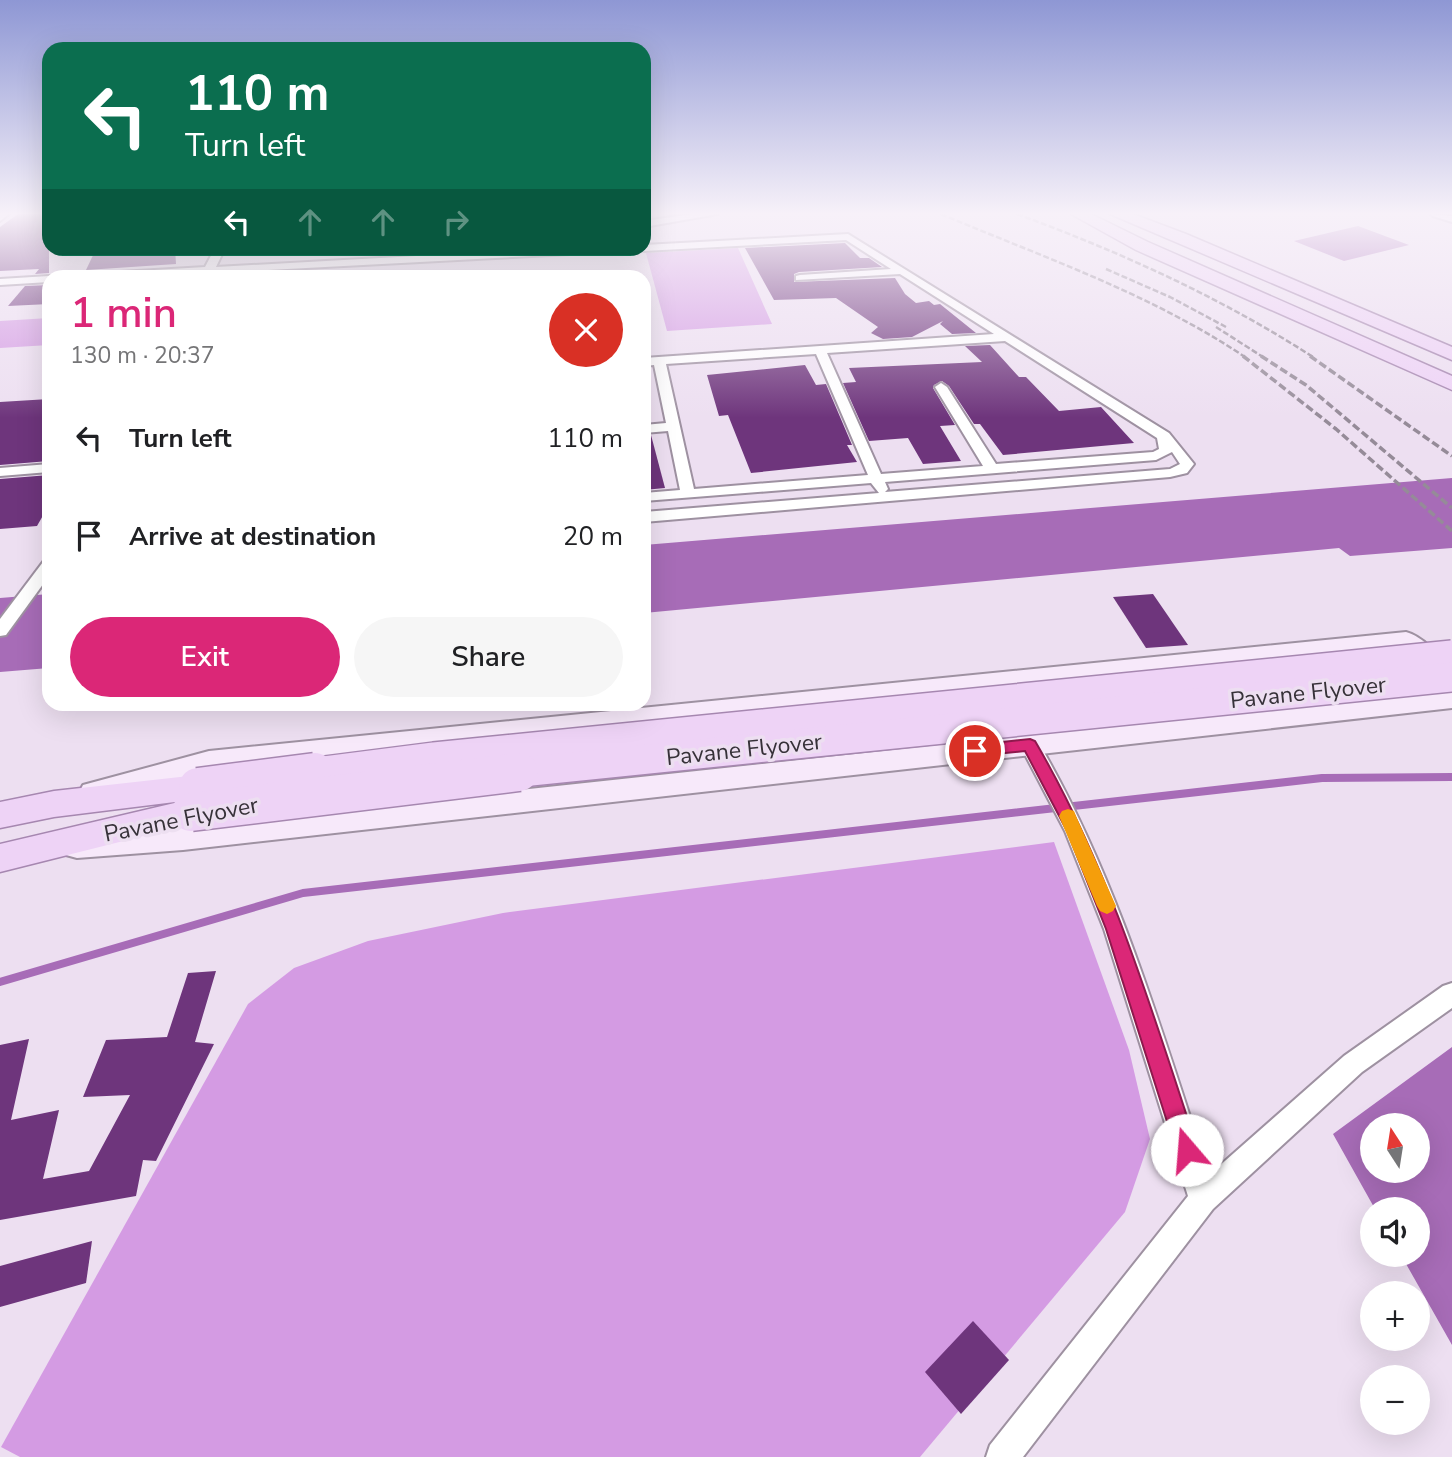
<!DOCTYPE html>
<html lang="en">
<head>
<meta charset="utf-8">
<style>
  body { margin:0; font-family:"Nunito Sans",sans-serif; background:#f6f6f6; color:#202124; height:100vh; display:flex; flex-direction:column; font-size:26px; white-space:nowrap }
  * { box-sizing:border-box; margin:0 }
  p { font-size:23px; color:#757577 }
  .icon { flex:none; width:38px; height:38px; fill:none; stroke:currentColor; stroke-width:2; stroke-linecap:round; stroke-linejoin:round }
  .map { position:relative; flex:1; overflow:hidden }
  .panel { position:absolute; left:42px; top:270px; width:609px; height:441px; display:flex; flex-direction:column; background:#fff; border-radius:21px; box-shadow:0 7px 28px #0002 }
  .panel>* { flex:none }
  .guide { position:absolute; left:42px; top:42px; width:609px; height:214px; border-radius:21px; box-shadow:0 7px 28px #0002; background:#0b6e4f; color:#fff; overflow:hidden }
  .needle { width:46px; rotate:348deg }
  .fabs { position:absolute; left:1360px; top:1113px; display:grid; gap:14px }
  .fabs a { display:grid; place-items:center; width:70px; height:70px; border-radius:50%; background:#fff; box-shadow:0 7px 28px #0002; font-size:35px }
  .pin { position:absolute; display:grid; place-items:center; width:60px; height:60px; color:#fff; margin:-30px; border:4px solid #fff; border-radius:50%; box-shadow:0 2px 7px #0007 }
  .me { position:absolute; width:77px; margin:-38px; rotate:342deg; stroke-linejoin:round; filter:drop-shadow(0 0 5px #0008) }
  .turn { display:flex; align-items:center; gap:24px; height:147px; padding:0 28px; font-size:32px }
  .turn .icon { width:91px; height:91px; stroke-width:2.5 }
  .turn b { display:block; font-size:49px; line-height:60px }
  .lanes { display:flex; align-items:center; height:66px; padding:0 28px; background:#0003; justify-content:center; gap:35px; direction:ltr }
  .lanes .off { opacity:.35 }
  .round { display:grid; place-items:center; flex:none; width:74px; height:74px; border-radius:37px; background:#f6f6f6 }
  .overview { display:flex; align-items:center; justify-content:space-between; height:119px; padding:0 28px }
  h1 { font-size:42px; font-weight:600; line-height:52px; color:#db2777 }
  .primary-button { display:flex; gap:14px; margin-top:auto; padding:14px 28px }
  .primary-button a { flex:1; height:80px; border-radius:42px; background:#db2777; color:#fff; font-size:28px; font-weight:600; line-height:80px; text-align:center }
  .primary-button a+a { background:#f6f6f6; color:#202124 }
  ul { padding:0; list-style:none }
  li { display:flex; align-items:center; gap:21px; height:98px; padding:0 28px }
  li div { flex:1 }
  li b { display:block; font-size:26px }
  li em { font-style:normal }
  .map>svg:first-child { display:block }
  .green { fill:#d49be3 }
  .water { fill:#a76cb7; fill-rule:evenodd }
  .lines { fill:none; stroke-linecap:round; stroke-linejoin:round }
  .stream { stroke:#a76cb7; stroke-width:8 }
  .building { fill:#6e357c }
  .minor-casing { stroke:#9e91a1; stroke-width:4 }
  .secondary-casing { stroke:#9e91a1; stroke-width:4 }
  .primary-casing { stroke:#a687b0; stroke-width:3 }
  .minor { fill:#fff; fill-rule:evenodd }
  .secondary { fill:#f7e9fa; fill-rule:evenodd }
  .primary { fill:#eed3f6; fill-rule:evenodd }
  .rail-far1 { stroke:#958b98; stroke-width:2.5; stroke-dasharray:6 2.5; stroke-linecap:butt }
  .rail { stroke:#958b98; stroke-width:3.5; stroke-dasharray:8 3.5; stroke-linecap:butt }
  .primary-bridge-far1-casing { stroke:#a687b0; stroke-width:32; stroke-linecap:butt }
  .primary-bridge-casing { stroke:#a687b0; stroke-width:41; stroke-linecap:butt }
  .primary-bridge-far1 { stroke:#eed3f6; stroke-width:29 }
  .primary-bridge { stroke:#eed3f6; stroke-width:38 }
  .route { fill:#db2777; stroke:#8e194d; stroke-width:2 }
  .slow { fill:#f59e0b }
  .labels { text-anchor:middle; stroke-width:7; stroke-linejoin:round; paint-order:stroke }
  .street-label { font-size:23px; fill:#363138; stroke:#eddff1 }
</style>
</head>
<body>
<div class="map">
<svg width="1452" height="1457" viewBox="0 0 1452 1457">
  <rect width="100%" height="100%" fill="#eddff1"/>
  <g class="green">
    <path d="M738 248 772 324 667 331 646 253Z"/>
    <path d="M49 318V345L0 348V321Z"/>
    <path d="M1054 842 1129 1050 1150 1139 1125 1212 920 1457H20L1 1447 248 1004 294 968 368 941 503 913Z"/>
  </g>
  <g class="water">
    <path d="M1358 226 1409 245 1344 261 1294 241Z"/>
    <path d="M1452 478V548L1350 556 1339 548 644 613V545Z"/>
    <path d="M49 594V668L0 672V598Z"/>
    <path d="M1452 1047V1345L1401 1255H1418V1209H1375L1333 1134ZM1418 1125V1171H1372V1125Z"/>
  </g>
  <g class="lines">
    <path class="stream" d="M0 982 303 893 1322 778 1452 777"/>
  </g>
  <g class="building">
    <path d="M18 214H49V273L35 274 39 269 0 271V227Z"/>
    <path d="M845 243 860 258H869L882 267 799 272 794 274V282L895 278 905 294 916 303 929 301 934 305 940 304 976 333 952 334 940 324 943 321 912 337 883 339 871 333 878 327 836 298 774 300 745 248Z"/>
    <path d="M175 248 176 264 86 270 96 249Z"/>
    <path d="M49 285V304L8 306 25 286Z"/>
    <path d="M990 345 1019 377H1026L1059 411 1101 407 1134 443 1003 455 980 424H974L949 386 942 381 934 385 933 388 955 425 940 426 961 461 923 464 908 438 869 441 843 383 856 382 849 368 982 362 965 346Z"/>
    <path d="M805 365 816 385 826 384 852 445H847L857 462 751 473 728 415 719 416 707 375Z"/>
    <path d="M49 399V461L0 465V402Z"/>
    <path d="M651 435 665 488 644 490V436Z"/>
    <path d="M49 475V505L37 526 0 529V479Z"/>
    <path d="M1153 594 1188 645 1146 648 1113 597Z"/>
    <path d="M216 971 195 1042 214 1044 156 1161 143 1160 136 1196 0 1220V1045L29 1039 11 1120 59 1110 43 1179 89 1171 130 1095 83 1097 106 1040 167 1037 188 973Z"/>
    <path d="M92 1241 86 1283 0 1307V1266Z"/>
    <path d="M973 1321 1009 1360 961 1414 925 1372Z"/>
  </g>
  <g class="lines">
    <g class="minor-casing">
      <g id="minor">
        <path d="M0 214H9L0 221Z"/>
        <path d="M692 214H718L644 227V221Z"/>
        <path d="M1431 214 1452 216V222L1433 216Z"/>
        <path d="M848 234 1169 433 1194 464 1187 473 1170 477 644 522V512L879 493 871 483 644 501V493L680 490 668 431 644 433V425L666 423 654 365 644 366V358L994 334 900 274 796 280V276L800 275 891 269 846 240 644 251 639 248H644V245ZM1005 341 1157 438 1159 449 1153 452 996 464 947 387 941 383 935 387 983 466 881 474 827 353ZM816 354 868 475 694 489 666 364ZM1172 452 1180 464 1170 469 885 492 888 489 885 482 1156 460Z"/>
        <path d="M215 248H225L216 267 561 248H633L628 251 213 273 211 276H201L202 274 98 276 103 273 205 267Z"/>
        <path d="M49 276H52H49V282L0 285V279Z"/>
        <path d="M49 464V472L0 476V468Z"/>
        <path d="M49 560V576L6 635 0 636V619L43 562Z"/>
        <path d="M1030 738 1037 740C1117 876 1160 1026 1209 1175L1344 1056 1443 986 1452 983V1008L1362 1072 1213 1209 1023 1457H986L990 1445 1188 1196 1104 929 1065 831 1020 745 1023 740Z"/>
      </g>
    </g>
    <g class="secondary-casing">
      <g id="secondary">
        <path d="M1406 632C1422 636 1441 656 1450 670L1446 676C1426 682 1414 662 1400 649L209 771 94 804 83 801 79 793 83 785 209 751Z"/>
        <path d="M1452 690V708L183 850 77 858 66 855 61 846 66 837 77 834 183 826Z"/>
      </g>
    </g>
    <g class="primary-casing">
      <g id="primary">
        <path d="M1071 214H1091L1148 242 1452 376V390L1136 250Z"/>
        <path d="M1110 214H1133L1186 234 1452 347V360Z"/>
        <path d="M198 775 210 778 215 787 210 796 193 800 203 803 208 812 203 821 0 872V844L183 801 54 817 0 828V802L54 791Z"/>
      </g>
    </g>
    <use href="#minor" class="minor"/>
    <use href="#secondary" class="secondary"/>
    <use href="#primary" class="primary"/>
    <g class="rail-far1">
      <path d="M941 214C1045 258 1151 294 1245 357"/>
      <path d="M1017 214C1120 252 1220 297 1313 357"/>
      <path d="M1106 269 1170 297 1226 327"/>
      <path d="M1216 327 1263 357"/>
    </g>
    <g class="rail">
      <path d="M1243 356 1336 429 1452 531"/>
      <path d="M1261 356 1306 385 1452 508"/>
      <path d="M1310 356 1452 456"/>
    </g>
    <g class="primary-bridge-far1-casing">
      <g id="primary-bridge-far1">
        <path d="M301 774 434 757 1452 655"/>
        <path d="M502 774 1452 677"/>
      </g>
    </g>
    <g class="primary-bridge-casing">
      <g id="primary-bridge">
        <path d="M198 787 315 772"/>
        <path d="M191 812 519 772"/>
      </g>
    </g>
    <use href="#primary-bridge-far1" class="primary-bridge-far1"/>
    <use href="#primary-bridge" class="primary-bridge"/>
  </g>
  <linearGradient id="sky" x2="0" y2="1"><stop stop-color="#8e97d4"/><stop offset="0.51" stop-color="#f7f1f9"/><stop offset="1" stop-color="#f7f1f9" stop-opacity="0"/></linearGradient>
  <rect width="1452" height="418" fill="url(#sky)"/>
  <path class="route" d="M1030 739 1035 741C1111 871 1151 1008 1198 1150L1195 1157 1187 1161 1179 1157 1176 1150 1106 929 1067 831 1025 751 975 756 967 751 975 745Z"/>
  <path class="slow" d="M1068 809 1074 811 1076 816 1116 906 1113 911 1107 914 1100 911 1097 906 1059 816 1062 811Z"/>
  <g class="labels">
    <g class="street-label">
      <text transform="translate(1308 692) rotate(-6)" y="8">Pavane Flyover</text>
      <text transform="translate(744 749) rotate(-6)" y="8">Pavane Flyover</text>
      <text transform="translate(181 819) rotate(-11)" y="8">Pavane Flyover</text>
    </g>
  </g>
</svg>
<div class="fabs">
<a><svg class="needle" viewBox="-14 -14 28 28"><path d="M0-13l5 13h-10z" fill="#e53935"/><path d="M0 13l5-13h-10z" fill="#757577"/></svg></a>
<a><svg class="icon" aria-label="sound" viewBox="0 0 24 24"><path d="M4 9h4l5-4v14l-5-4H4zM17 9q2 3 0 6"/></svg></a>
<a>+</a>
<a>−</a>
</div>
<div class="pin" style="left:975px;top:751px;background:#d93025"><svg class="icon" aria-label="arrive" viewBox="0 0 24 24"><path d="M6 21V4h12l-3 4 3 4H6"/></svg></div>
<svg class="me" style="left:1187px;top:1150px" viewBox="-20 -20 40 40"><circle r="19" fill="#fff"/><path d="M0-13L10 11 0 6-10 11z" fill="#db2777"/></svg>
<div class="guide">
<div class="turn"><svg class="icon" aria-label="left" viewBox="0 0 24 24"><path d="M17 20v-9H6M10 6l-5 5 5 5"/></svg><div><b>110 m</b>Turn left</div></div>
<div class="lanes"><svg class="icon" aria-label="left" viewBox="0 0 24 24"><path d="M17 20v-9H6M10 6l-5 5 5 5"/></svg><svg class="icon off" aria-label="ahead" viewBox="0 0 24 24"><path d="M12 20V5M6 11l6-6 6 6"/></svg><svg class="icon off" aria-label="ahead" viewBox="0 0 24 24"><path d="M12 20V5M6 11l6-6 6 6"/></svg><svg class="icon off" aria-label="right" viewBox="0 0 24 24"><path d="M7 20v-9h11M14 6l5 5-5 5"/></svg></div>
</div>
<section class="panel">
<div class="overview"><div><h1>1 min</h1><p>130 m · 20:37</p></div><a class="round" style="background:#d93025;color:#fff"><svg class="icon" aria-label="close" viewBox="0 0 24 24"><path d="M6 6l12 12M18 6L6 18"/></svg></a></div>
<ul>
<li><svg class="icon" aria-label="left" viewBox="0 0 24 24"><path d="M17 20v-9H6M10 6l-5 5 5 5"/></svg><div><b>Turn left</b></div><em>110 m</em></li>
<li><svg class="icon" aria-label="arrive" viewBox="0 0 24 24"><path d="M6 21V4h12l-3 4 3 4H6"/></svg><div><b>Arrive at destination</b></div><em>20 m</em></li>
</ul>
<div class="primary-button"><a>Exit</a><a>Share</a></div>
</section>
</div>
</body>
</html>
